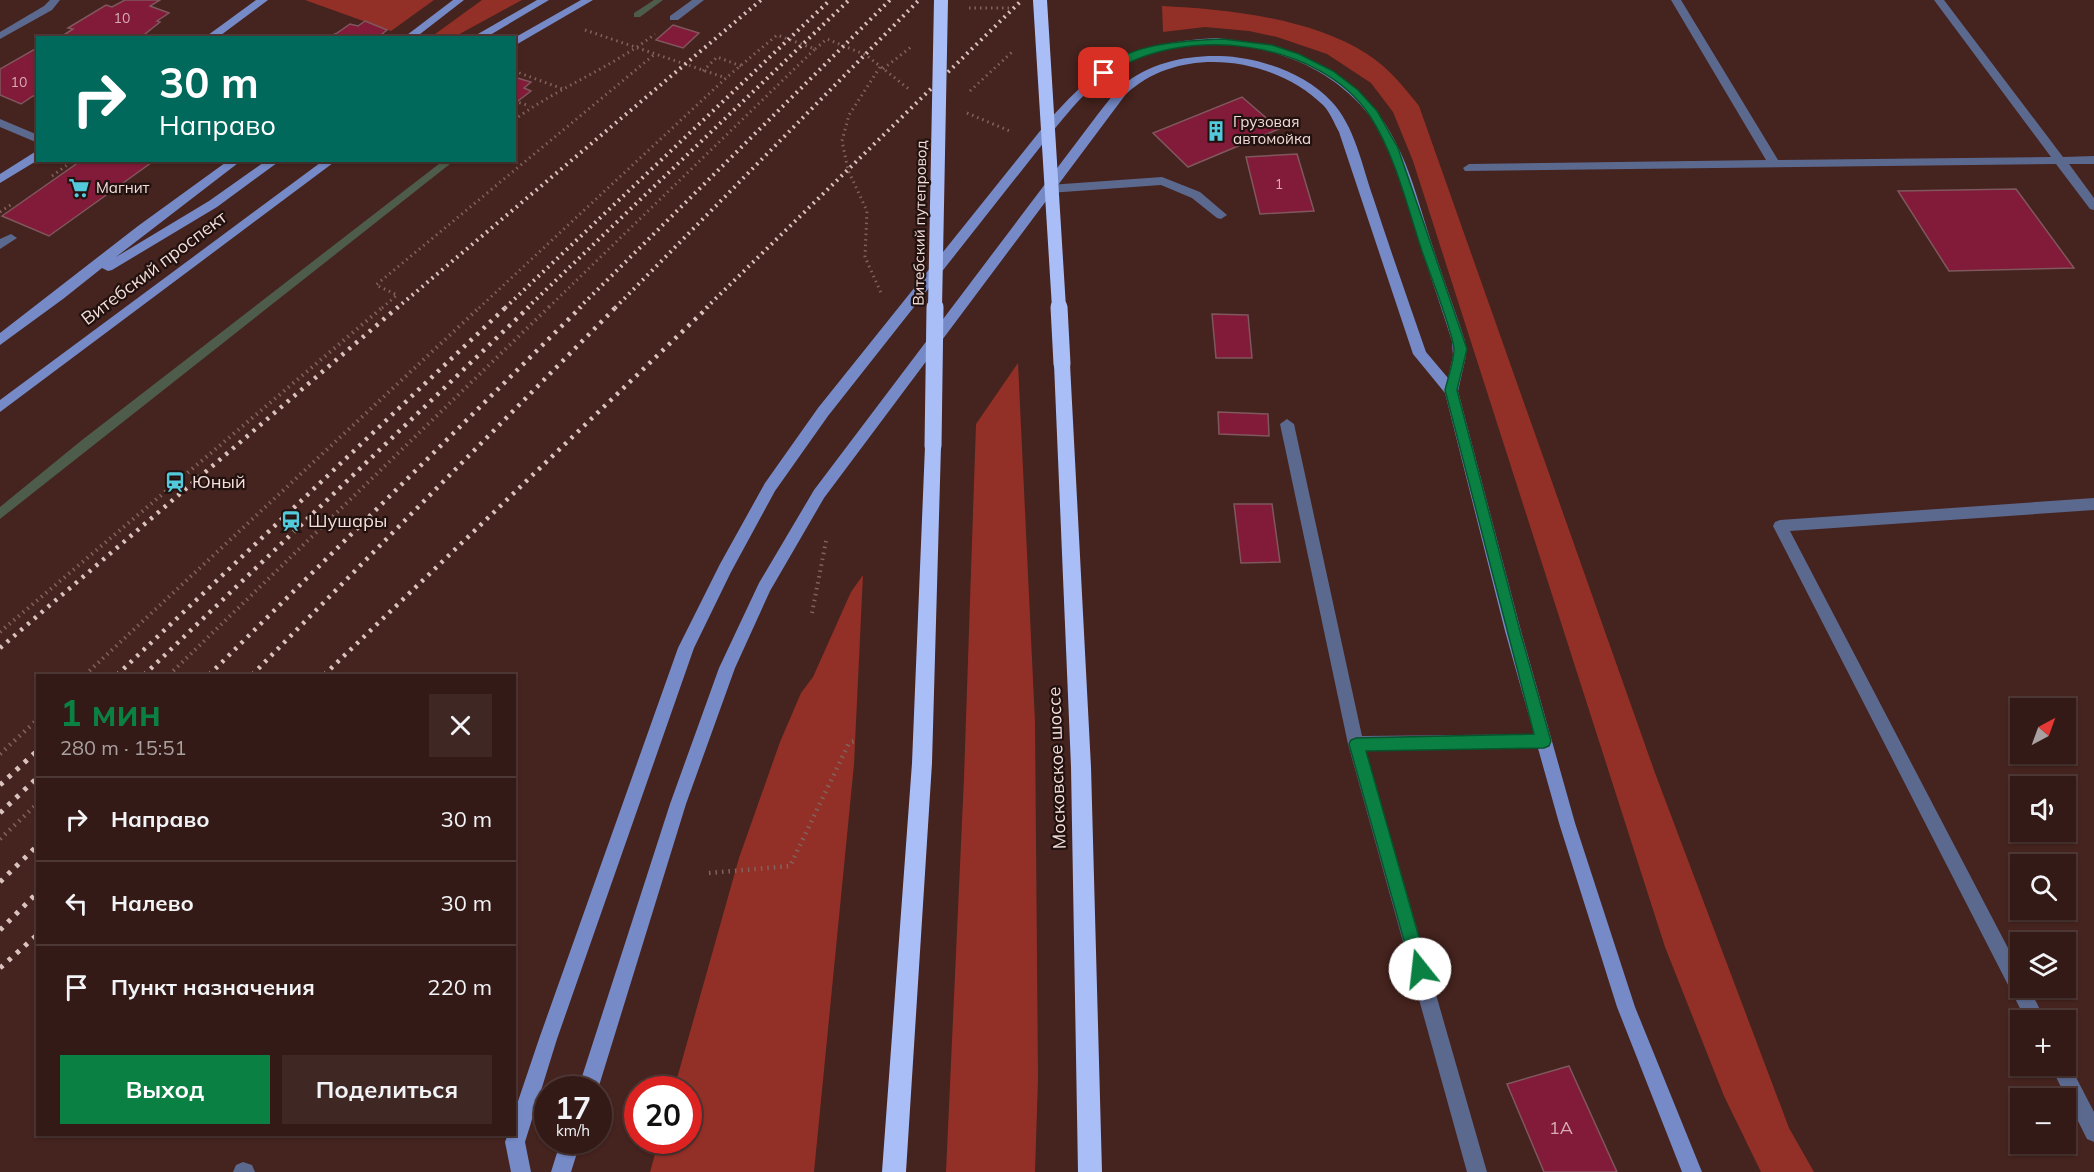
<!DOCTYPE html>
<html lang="ru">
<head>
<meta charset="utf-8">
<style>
  body { margin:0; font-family:Mulish,sans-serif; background:#3f2723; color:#f1f3f6; height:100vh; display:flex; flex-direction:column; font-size:22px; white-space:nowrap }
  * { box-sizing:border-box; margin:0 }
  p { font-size:20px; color:#a9a1a1 }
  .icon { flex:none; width:33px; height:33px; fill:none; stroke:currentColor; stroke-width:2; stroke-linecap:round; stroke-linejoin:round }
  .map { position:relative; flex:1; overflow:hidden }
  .sheet { position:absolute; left:36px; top:674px; width:480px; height:462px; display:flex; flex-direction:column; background:#341a16; border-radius:0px; box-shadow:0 2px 4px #0004,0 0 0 2px #4e3835 }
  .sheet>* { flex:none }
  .banner { position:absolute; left:36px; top:36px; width:480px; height:126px; border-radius:0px; box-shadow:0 2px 4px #0004,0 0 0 2px #4e3835; background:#00695c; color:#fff; overflow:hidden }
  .needle { width:39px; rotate:41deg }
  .buttons { position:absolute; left:2010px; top:698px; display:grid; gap:12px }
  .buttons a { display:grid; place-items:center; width:66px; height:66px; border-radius:0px; background:#341a16; box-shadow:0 2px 4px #0004,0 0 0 2px #4e3835; font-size:30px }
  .speed { position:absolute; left:534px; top:1076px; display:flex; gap:12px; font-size:30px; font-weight:700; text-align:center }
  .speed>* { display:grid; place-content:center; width:78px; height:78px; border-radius:50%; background:#341a16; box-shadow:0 2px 4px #0004,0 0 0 2px #4e3835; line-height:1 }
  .speed small { font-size:15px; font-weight:400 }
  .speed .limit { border:9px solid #d22; background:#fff; color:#111 }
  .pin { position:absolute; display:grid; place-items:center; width:51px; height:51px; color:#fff; margin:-26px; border-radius:12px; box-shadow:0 3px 9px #0006 }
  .me { position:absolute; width:66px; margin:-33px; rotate:344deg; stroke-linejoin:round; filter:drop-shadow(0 0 4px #0008) }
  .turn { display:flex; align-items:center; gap:21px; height:126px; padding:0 24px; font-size:27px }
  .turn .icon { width:78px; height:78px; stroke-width:2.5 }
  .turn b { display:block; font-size:42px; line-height:51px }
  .round { display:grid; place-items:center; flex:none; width:63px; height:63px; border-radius:0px; background:#3f2723 }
  .headline { display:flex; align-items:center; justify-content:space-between; height:102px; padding:0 24px }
  h1 { font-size:36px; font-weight:700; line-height:45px; color:#0b8043 }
  .cta { display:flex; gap:12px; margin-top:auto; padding:12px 24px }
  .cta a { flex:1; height:69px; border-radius:0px; background:#0b8043; color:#fff; font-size:24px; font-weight:700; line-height:69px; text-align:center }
  .cta a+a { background:#3f2723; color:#f1f3f6 }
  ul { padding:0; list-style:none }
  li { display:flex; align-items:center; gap:18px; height:84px; padding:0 24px; border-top:2px solid #4e3835 }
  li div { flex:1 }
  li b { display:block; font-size:22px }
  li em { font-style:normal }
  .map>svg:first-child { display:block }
  .green { fill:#923027 }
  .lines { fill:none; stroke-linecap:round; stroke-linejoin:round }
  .stream { fill:#4d5c4b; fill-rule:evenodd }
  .building { fill:#821a39; stroke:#7f575d; stroke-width:1.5 }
  .path-far2 { stroke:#81635e; stroke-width:3; stroke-dasharray:1.5 4; stroke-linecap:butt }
  .path-far1 { stroke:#81635e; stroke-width:4; stroke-dasharray:1.5 4.5; stroke-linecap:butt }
  .path { stroke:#81635e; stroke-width:4.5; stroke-dasharray:1.5 5; stroke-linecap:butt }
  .lane { fill:#5c698f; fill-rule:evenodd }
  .secondary { fill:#758ac7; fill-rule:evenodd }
  .highway { fill:#a9bdf6; fill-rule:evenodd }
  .rail-far2 { stroke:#dac2be; stroke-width:4; stroke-dasharray:2 4.5; stroke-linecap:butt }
  .rail-far1 { stroke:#dac2be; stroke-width:4.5; stroke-dasharray:3 6; stroke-linecap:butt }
  .rail { stroke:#dac2be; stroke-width:5; stroke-dasharray:4 7; stroke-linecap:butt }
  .highway-bridge-far1 { stroke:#a9bdf6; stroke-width:14 }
  .highway-bridge { stroke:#a9bdf6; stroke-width:17 }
  .route { fill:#0b8043; stroke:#07532c; stroke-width:1.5 }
  .labels { text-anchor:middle; stroke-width:4.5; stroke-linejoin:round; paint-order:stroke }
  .far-number-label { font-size:14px; fill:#d8acb1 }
  .far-poi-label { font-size:15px; fill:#f4ddd9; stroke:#21110f; text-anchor:start }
  .far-street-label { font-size:15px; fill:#f4ddd9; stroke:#21110f }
  .street-label { font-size:18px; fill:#f4ddd9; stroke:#21110f }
  .poi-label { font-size:18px; fill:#f4ddd9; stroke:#21110f; text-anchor:start }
  .near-number-label { font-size:18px; fill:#d8acb1 }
</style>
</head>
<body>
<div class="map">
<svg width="2094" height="1172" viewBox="0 0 2094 1172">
  <rect width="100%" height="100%" fill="#45231e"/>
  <g class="green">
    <path d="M305 0H434L391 31Z"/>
    <path d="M482 0H522L454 37H431Z"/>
    <path d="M1162 6C1226 9 1311 18 1367 54 1388 67 1404 87 1419 106L1655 773 1789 1128 1814 1172H1761L1724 1096 1665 947 1413 161 1393 112 1371 83 1327 54 1277 37 1249 31 1205 27 1163 32Z"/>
    <path d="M1018 363 1035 722 1038 1079 1035 1172H946L964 778 976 424Z"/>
    <path d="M863 575 854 764 814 1172H650L659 1140H688V1089H674L739 858 780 742 801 693 813 677 851 592Z"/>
  </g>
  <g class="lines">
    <g class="stream">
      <path d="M654 0H663L640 17H634V13Z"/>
      <path d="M444 160H455L0 519V507L82 440Z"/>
    </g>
  </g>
  <g class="building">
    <path d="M125 0H160L150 6 169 13 157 21 160 22 140 38H59L73 29 68 28 106 5 112 7Z"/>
    <path d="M365 21 387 30 377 38H330L350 24 358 26Z"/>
    <path d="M673 25 699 33 683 48 656 40Z"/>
    <path d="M35 49 38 50V96H33L21 104 0 95V69Z"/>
    <path d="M514 77 531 82 524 88 531 91 514 104Z"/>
    <path d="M1242 97 1279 129 1188 167 1153 133Z"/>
    <path d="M1297 154 1314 211 1260 214 1246 157Z"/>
    <path d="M82 160H155L49 236 2 216Z"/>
    <path d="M2016 189 2074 268 1949 271 1898 191Z"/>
    <path d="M1212 314 1248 315 1252 358H1216Z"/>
    <path d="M1218 412 1268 414 1269 436 1219 434Z"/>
    <path d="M1234 504H1272L1280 562 1241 563Z"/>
    <path d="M1569 1066 1617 1172H1544L1507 1084Z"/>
  </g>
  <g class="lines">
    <g class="path-far2">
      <path d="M969 8H1013"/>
      <path d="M585 30 726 78"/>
      <path d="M334 34 343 38"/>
      <path d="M815 49 827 39 866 55 910 90"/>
      <path d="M880 67 849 115 842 141 848 170 867 211 865 257 882 295"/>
      <path d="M883 69 911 47"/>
      <path d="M514 71 563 89"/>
      <path d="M703 71 717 57 741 66"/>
      <path d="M970 91 1013 51"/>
      <path d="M514 101 530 106"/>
      <path d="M967 113 1012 132"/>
      <path d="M514 120C559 87 611 68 655 34"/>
      <path d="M52 176 74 160"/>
      <path d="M0 212 12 204"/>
      <path d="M382 308 397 295 376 285 655 54"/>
      <path d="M479 308 726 78 777 35 815 49 548 308"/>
    </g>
    <g class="path-far1">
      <path d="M812 613 826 541"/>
      <path d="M0 632 383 307"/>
      <path d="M85 675 480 307"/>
      <path d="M169 675 549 307"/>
    </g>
    <g class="path">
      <path d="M0 754 38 719"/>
      <path d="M0 839 38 803"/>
      <path d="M709 873 790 866 849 743 855 741"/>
    </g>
    <g class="lane">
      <path d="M50 0H60L52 10 0 39V32L44 6Z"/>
      <path d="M692 0H704L678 20H670V16Z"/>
      <path d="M1671 0H1681L1778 160 2051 157 1934 0H1944L2063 157 2094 156V164H2069L2094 198V210L2090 209 2056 164 1465 171 1463 168 1469 164 1766 160Z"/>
      <path d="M0 119 38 135V143L0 127Z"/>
      <path d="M1162 177 1200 192 1227 215 1221 219 1217 218 1192 198 1161 185 1049 193 1043 189 1049 185Z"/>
      <path d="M11 234 17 238 0 249V239Z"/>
      <path d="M1287 419 1294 424 1362 736 1544 734 1550 736 1552 741 1550 746 1544 748 1366 751 1487 1172H1467L1348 744 1280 424Z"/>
      <path d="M2094 498V510L1790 531 2020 971V987H2029L2045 1020H2026L1773 526 1775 522 1780 520Z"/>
      <path d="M2066 1058 2094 1112V1142L2087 1139 2050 1065H2066Z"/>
      <path d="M243 1162 252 1165 255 1172H233L236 1165Z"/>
    </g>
    <g class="secondary">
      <path d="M256 0H268L217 38H204Z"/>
      <path d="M453 0H464L415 38H403Z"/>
      <path d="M537 0H549L485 38H471Z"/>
      <path d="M581 0H593L514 46V38Z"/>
      <path d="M1217 38C1295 46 1360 69 1396 143 1410 170 1418 200 1427 229 1439 267 1453 304 1465 341L1466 356 1458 391 1521 631 1575 823 1635 1007 1702 1172H1682L1617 1007 1559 823 1505 631 1445 393 1413 354 1339 132C1334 123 1330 112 1323 105 1273 56 1179 44 1126 94L824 498 770 591 735 668 686 804 598 1089H578L670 804 719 668 759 583 814 490 1098 114C1106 104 1113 94 1122 86 1148 63 1186 55 1220 56 1258 57 1305 73 1331 101 1355 126 1362 166 1373 197 1390 249 1408 300 1426 352L1448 378 1453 356 1452 341C1440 304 1427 266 1415 229 1403 191 1394 147 1369 115 1313 43 1201 25 1121 66 1093 81 1072 108 1052 132L828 416 775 491 731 572 694 648 557 1039 525 1142 531 1172H511L505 1142 508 1134H514V1113L539 1039 678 648 720 564 765 483 818 408 1044 126C1101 61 1130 43 1217 38Z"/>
      <path d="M38 150V160L0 183V174Z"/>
      <path d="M229 160H242L116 257 209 201 267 160H281L217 207 112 270 108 271 102 268 63 299 0 345V333L138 226Z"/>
      <path d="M324 160H337L0 412V400Z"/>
      <path d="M561 1140H581L571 1172H551Z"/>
    </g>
    <g class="highway">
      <path d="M1062 358 1068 360 1070 364 1091 767 1102 1172H1078L1071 767 1054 364 1056 360Z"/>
      <path d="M933 439 939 441 941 446 932 763 906 1172H882L912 763 925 446 927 441Z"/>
    </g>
    <g class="rail-far2">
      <path d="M397 308 761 0"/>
      <path d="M505 308 830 0"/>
      <path d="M527 308 849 0"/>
      <path d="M579 308 890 0"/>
      <path d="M615 308 919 0"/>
      <path d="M706 308 1022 0"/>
    </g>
    <g class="rail-far1">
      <path d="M0 648 398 307"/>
      <path d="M117 675 506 307"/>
      <path d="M144 675 529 307"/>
      <path d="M209 675 581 307"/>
      <path d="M252 675 616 307"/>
      <path d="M324 675 708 307"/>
    </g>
    <g class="rail">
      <path d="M0 785 38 750"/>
      <path d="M0 813 38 777"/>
      <path d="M0 882 38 845"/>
      <path d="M0 930 38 892"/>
      <path d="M0 968 38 934"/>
    </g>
    <g class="highway-bridge-far1">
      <path d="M1040 0 1059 308"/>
      <path d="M935 308 941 0"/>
    </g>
    <g class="highway-bridge">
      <path d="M1059 307 1062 364"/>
      <path d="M933 446 935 307"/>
    </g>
  </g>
  <path class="route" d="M1223 39 1272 45 1299 54 1333 71 1358 90 1377 111 1398 148 1467 349 1457 390 1520 631 1551 741 1549 746 1544 748 1366 751 1428 969 1426 975 1420 978 1414 975 1412 969 1349 744 1351 740 1356 738 1534 734 1445 390C1448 378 1453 364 1454 351 1455 337 1428 269 1422 251 1407 206 1396 157 1370 116 1320 39 1180 23 1108 75L1099 73C1129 42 1184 41 1223 39Z"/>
  <defs>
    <g id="building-bare" transform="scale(1.62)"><path d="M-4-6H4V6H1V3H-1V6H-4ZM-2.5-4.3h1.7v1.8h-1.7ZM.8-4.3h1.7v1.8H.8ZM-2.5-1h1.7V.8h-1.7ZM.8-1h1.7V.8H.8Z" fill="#53cadc" stroke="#21110f" stroke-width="2.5" paint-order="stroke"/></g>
    <g id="supermarket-bare" transform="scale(1.62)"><path d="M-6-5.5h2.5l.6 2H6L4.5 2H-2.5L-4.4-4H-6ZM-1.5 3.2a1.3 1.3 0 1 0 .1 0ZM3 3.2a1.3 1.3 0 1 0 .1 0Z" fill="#53cadc" stroke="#21110f" stroke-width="2.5" paint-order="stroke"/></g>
    <g id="station-bare" transform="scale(1.62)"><path d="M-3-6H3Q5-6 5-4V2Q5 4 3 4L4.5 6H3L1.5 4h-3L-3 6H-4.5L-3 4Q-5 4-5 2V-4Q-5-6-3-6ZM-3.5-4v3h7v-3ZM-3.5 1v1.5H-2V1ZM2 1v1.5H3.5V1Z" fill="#53cadc" stroke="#21110f" stroke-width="2.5" paint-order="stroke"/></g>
  </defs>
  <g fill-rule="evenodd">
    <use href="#building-bare" x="1216" y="131"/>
    <use href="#supermarket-bare" x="79" y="188"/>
    <use href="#station-bare" x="175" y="482"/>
    <use href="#station-bare" x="291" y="521"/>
  </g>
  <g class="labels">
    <g class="far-number-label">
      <text x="122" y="23">10</text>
      <text x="19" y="87">10</text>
      <text x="1279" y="189">1</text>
    </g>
    <g class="far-poi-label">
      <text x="1233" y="127">Грузовая<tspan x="1233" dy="17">автомойка</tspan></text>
      <text x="96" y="193">Магнит</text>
    </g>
    <g class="far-street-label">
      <text transform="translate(920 223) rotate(-89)" y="5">Витебский путепровод</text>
    </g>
    <g class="street-label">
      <text transform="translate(154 268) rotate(-37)" y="6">Витебский проспект</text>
      <text transform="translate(1057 768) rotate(-92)" y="6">Московское шоссе</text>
    </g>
    <g class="poi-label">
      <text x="192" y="488">Юный</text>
      <text x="308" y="527">Шушары</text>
    </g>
    <g class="near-number-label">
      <text x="1561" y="1134">1А</text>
    </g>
  </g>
</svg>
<div class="buttons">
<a><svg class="needle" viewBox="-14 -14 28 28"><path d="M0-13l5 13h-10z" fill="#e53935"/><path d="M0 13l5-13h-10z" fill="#a9a1a1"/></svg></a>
<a><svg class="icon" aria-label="sound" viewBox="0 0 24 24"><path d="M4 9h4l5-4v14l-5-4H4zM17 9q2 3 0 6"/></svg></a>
<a><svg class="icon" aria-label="search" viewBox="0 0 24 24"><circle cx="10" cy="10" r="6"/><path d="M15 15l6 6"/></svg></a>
<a><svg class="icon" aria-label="layers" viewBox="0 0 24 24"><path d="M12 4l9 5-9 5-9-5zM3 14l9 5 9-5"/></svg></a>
<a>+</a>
<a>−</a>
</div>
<div class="speed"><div>17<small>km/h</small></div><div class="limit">20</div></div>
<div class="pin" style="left:1104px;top:73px;background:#d93025"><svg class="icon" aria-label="arrive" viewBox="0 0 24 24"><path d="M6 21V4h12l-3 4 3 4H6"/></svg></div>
<svg class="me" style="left:1420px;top:969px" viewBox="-20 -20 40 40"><circle r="19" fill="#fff"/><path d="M0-13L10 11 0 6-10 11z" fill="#0b8043"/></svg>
<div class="banner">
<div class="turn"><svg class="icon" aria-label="right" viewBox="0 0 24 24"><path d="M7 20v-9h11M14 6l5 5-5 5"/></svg><div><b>30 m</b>Направо</div></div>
</div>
<section class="sheet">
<div class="headline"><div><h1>1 мин</h1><p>280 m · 15:51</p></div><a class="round"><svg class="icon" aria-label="close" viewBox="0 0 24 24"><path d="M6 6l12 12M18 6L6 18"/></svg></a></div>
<ul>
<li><svg class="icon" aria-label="right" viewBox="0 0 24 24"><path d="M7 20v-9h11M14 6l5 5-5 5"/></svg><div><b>Направо</b></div><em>30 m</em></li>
<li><svg class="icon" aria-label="left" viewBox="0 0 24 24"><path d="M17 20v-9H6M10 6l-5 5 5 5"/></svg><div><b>Налево</b></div><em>30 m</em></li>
<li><svg class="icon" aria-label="arrive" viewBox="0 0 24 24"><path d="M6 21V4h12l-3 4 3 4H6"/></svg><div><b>Пункт назначения</b></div><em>220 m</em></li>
</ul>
<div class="cta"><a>Выход</a><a>Поделиться</a></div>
</section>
</div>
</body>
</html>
